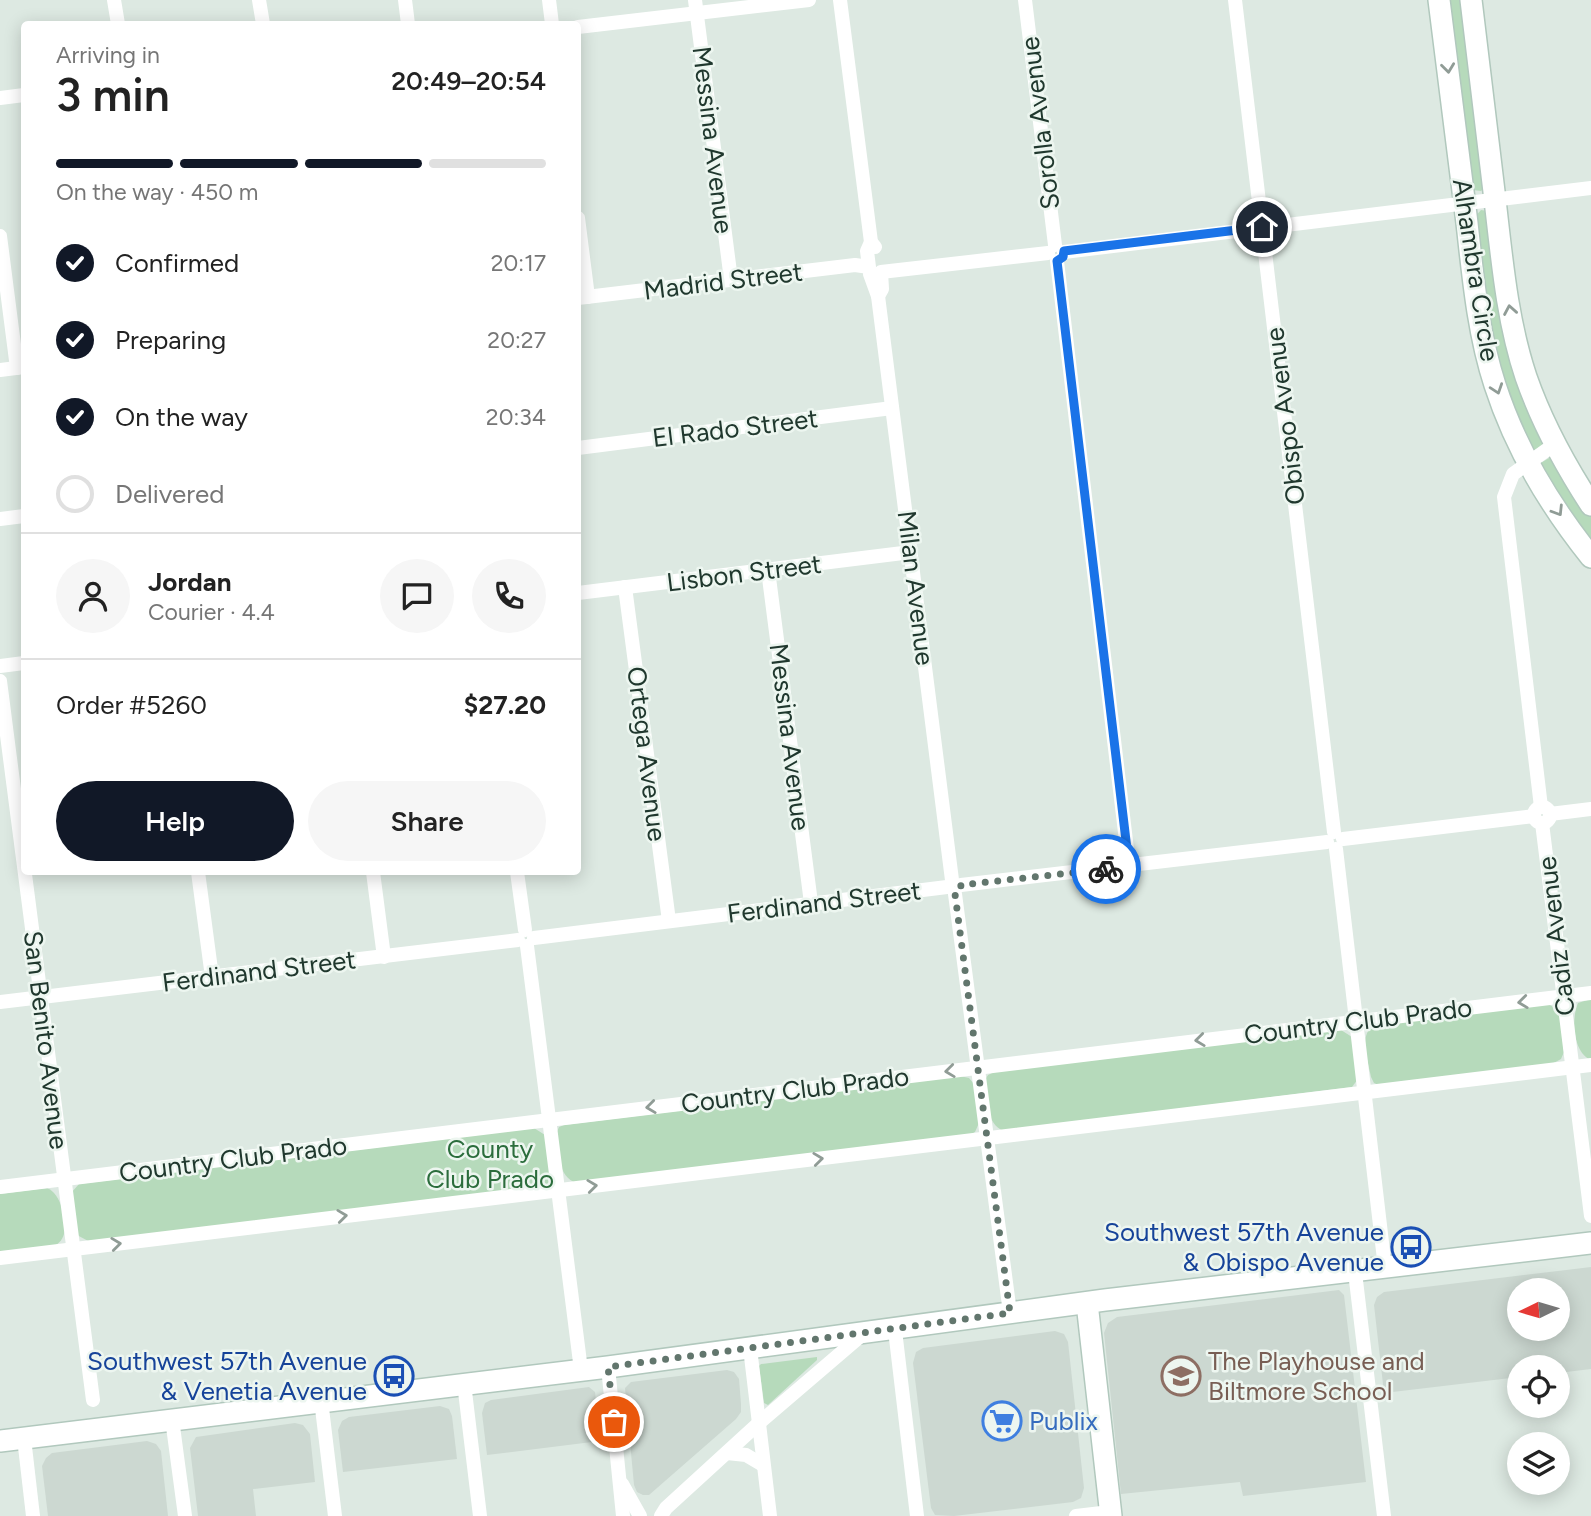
<!DOCTYPE html>
<meta charset="utf-8">
<style>
body{margin:0;font-family:Figtree,sans-serif;background:#f6f6f6;color:#222;height:100vh;display:flex;flex-direction:column;font-size:26px;white-space:nowrap}
*{box-sizing:border-box;margin:0}
p{font-size:23px;color:#767676}
.icon{flex:none;width:38px;height:38px;fill:none;stroke:currentColor;stroke-width:2;stroke-linecap:round;stroke-linejoin:round}
.map{position:relative;flex:1;overflow:hidden}
.details{position:absolute;left:21px;top:21px;width:560px;height:854px;display:flex;flex-direction:column;background:#fff;border-radius:7px;box-shadow:0 4px 18px #0003}
.details>*{flex:none}
.needle{width:46px;rotate:265deg}
.buttons{position:absolute;left:1507px;top:1278px;display:grid;gap:14px}
.buttons a{display:grid;place-items:center;width:63px;height:63px;border-radius:50%;background:#fff;box-shadow:0 4px 18px #0003;font-size:35px}
.pin{position:absolute;display:grid;place-items:center;width:60px;height:60px;color:#fff;margin:-30px;border:4px solid #fff;border-radius:50%;box-shadow:0 2px 7px #0007}
.courier{position:absolute;display:grid;place-items:center;width:70px;height:70px;margin:-35px;border:5px solid #1a73e8;border-radius:50%;background:#fff;color:#222;box-shadow:0 2px 9px #0007}
.headline em{font-style:normal;font-weight:600}
.headline div{display:flex;flex-direction:column-reverse}
.headline{display:flex;align-items:center;justify-content:space-between;height:119px;padding:0 35px}
h1{font-size:46px;font-weight:600;line-height:52px}
.bar{display:grid;grid-template-columns:repeat(4,1fr);gap:10px 7px;align-content:center;height:84px;padding:0 35px}
.bar i{height:9px;border-radius:5px;background:#e0e0e0}
.bar .active{background:#111827}
.bar p{grid-column:span 4}
.line{display:flex;align-items:center;gap:18px;padding:0 35px;border-top:2px solid #e0e0e0}
.line div{flex:1}
.round{display:grid;place-items:center;flex:none;width:74px;height:74px;border-radius:37px;background:#f6f6f6}
ol{padding:0 35px;list-style:none}
li{display:flex;align-items:center;gap:21px;height:77px}
li p{margin-inline-start:auto}
li .icon{padding:7px;border-radius:50%;background:#111827;color:#fff;stroke-width:4}
li:last-child{color:#767676}
li i{width:38px;height:38px;border:4px solid #e0e0e0;border-radius:50%}
.primary-button{display:flex;gap:14px;margin-top:auto;padding:14px 35px}
.primary-button a{flex:1;height:80px;border-radius:42px;background:#111827;color:#fff;font-size:28px;font-weight:600;line-height:80px;text-align:center}
.primary-button a+a{background:#f6f6f6;color:#222}
.map>svg:first-child{display:block}
.built{fill:#ccd8d1;fill-rule:evenodd}
.green{fill:#b6dabb}
.lines{fill:none;stroke-linecap:round;stroke-linejoin:round}
.secondary-casing{stroke:#b1c8bd;stroke-width:24}
.street{stroke:#fff;stroke-width:14}
.secondary{stroke:#fff;stroke-width:21}
.oneway{stroke:#909c96}
.done{stroke:#62766d;stroke-width:7;stroke-dasharray:0 12.6}
.route{stroke:#1a73e8;stroke-width:9}
.labels{text-anchor:middle;dominant-baseline:central;stroke-width:5;stroke-linejoin:round;paint-order:stroke}
.street-label{font-size:26px;fill:#20382e;stroke:#edf6f0}
.park-label{font-size:26px;fill:#2b6d3c;stroke:#edf6f0}
.transit-label{font-size:26px;fill:#164399;stroke:#edf6f0;text-anchor:end}
.education-label{font-size:26px;fill:#785e54;stroke:#edf6f0;text-anchor:start}
.shop-label{font-size:26px;fill:#366cbe;stroke:#edf6f0;text-anchor:start}
</style>
<div class="map">
<svg width="1591" height="1516" viewBox="0 0 1591 1516">
<rect width="100%" height="100%" fill="#dde9e2"/>
<g class="built">
<path d="M1591,1267V1369L1558,1373V1367H1519V1377L1384,1393L1374,1305L1377,1297L1384,1292ZM1519,1290H1558V1328H1519Z"/>
<path d="M1339,1290L1344,1295L1366,1482L1243,1496L1240,1482L1121,1494L1104,1333L1108,1323L1117,1317Z"/>
<path d="M1055,1331L1064,1334L1068,1342L1084,1488L1081,1498L1073,1502L954,1516L935,1515L931,1508L913,1363L916,1352L923,1348Z"/>
<path d="M727,1370L734,1372L739,1379L741,1404V1412L736,1419L649,1495H643L637,1492L634,1485L625,1388L631,1382Z"/>
<path d="M589,1387L595,1392L600,1441L487,1455L482,1413L485,1403L491,1400Z"/>
<path d="M440,1406L449,1409L452,1416L457,1459L343,1472L338,1430L342,1421L349,1417Z"/>
<path d="M295,1423L303,1425L310,1434L315,1482L253,1489L256,1516H198L190,1448L196,1437Z"/>
<path d="M147,1441L156,1444L161,1451L168,1516H48L42,1466L46,1458L52,1453Z"/>
</g>
<g class="green">
<path d="M1445,0H1464L1484,188L1481,191L1472,190Z"/>
<path d="M1481,210L1487,211L1546,436L1543,447L1538,450L1531,449L1500,386L1473,219Z"/>
<path d="M1554,455L1591,513V549L1539,464Z"/>
<path d="M1591,999V1060C1573,1053 1571,1019 1578,1003Z"/>
<path d="M1548,1004L1555,1008L1560,1013L1564,1052L1561,1059L1550,1065L1381,1086L1374,1083L1371,1077C1368,1061 1358,1035 1374,1025Z"/>
<path d="M1341,1030L1352,1037L1358,1079L1352,1087L1004,1131C985,1124 988,1098 985,1080L988,1075L994,1072Z"/>
<path d="M960,1076L969,1078L974,1084L979,1123L975,1132L968,1136L577,1183C557,1177 559,1152 556,1134L559,1127L564,1125Z"/>
<path d="M534,1128L545,1135L551,1177L549,1184L541,1187L90,1242L77,1235L71,1193L79,1184Z"/>
<path d="M47,1188C61,1193 67,1221 64,1234C62,1241 58,1244 52,1247L0,1253V1194Z"/>
<path d="M817,1357V1360L768,1405L764,1403L759,1366L761,1364Z"/>
</g>
<g class="lines">
<g class="secondary-casing">
<g id="secondary">
<path d="M1439,0C1448,74 1457,148 1467,223C1473,277 1478,333 1495,385C1515,447 1551,507 1591,557"/>
<path d="M1471,0C1479,67 1487,133 1495,200C1502,260 1507,320 1526,377C1542,423 1565,465 1591,505"/>
<path d="M1087,1303L1111,1516"/>
<path d="M0,1441L608,1367L1105,1300L1591,1243"/>
</g>
</g>
<g class="street">
<path d="M114,0L118,24"/>
<path d="M259,0L263,24"/>
<path d="M405,0L408,24"/>
<path d="M549,0L552,24"/>
<path d="M695,0L731,280"/>
<path d="M840,0L871,242L875,247"/>
<path d="M1025,0L1055,245"/>
<path d="M1235,0L1334,832"/>
<path d="M578,27L809,0"/>
<path d="M0,98L24,95"/>
<path d="M578,218L588,297"/>
<path d="M0,236L17,368"/>
<path d="M1064,252L1591,188"/>
<path d="M1057,261L1129,866"/>
<path d="M870,274L878,296L952,880"/>
<path d="M878,296L882,289L881,272L1048,253"/>
<path d="M578,298L855,265L869,267L867,251L871,242"/>
<path d="M0,370L24,367"/>
<path d="M578,448L892,408"/>
<path d="M0,519L24,516"/>
<path d="M768,570L811,903"/>
<path d="M625,587L669,921"/>
<path d="M578,593L911,552"/>
<path d="M0,666L24,663"/>
<path d="M0,681L93,1400"/>
<circle cx="1542" cy="815" r="8"/>
<path d="M1541,807L1504,497L1513,474L1555,444"/>
<path d="M1550,814L1591,809"/>
<path d="M1542,823L1591,1216"/>
<path d="M1343,839L1534,816"/>
<path d="M1336,849L1385,1268"/>
<path d="M198,872L212,977"/>
<path d="M373,872L384,957"/>
<path d="M517,872L525,930"/>
<path d="M961,885L1327,842"/>
<path d="M955,894L1010,1313"/>
<path d="M534,938L947,887"/>
<path d="M527,946L581,1370"/>
<path d="M0,1002L518,940"/>
<path d="M0,1187L1591,993"/>
<path d="M0,1258L1591,1065"/>
<path d="M1355,1272L1384,1516"/>
<path d="M895,1330L917,1516"/>
<path d="M750,1348L770,1516"/>
<path d="M608,1367L623,1516"/>
<path d="M464,1383L480,1516"/>
<path d="M321,1400L335,1516"/>
<path d="M172,1419L185,1516"/>
<path d="M24,1438L33,1516"/>
<path d="M727,1453L746,1455L763,1465"/>
<path d="M622,1484L640,1516"/>
<path d="M661,1516L666,1508L759,1423L863,1334"/>
<path d="M1076,1516L1110,1512"/>
</g>
<use href="#secondary" class="secondary"/>
</g>
<defs><path id="oneway-chevron" d="M-2-3.5L2.5 0L-2 3.5" fill="none" stroke-width="1.6" stroke-linecap="round" stroke-linejoin="round" transform="scale(1.75)"/></defs>
<g class="oneway">
<use href="#oneway-chevron" transform="translate(1448 68) rotate(83)"/>
<use href="#oneway-chevron" transform="translate(1510 310) rotate(-100)"/>
<use href="#oneway-chevron" transform="translate(1497 389) rotate(71)"/>
<use href="#oneway-chevron" transform="translate(1558 511) rotate(58)"/>
<use href="#oneway-chevron" transform="translate(1523 1002) rotate(173)"/>
<use href="#oneway-chevron" transform="translate(1200 1040) rotate(173)"/>
<use href="#oneway-chevron" transform="translate(950 1071) rotate(173)"/>
<use href="#oneway-chevron" transform="translate(651 1107) rotate(173)"/>
<use href="#oneway-chevron" transform="translate(818 1159) rotate(-7)"/>
<use href="#oneway-chevron" transform="translate(592 1186) rotate(-7)"/>
<use href="#oneway-chevron" transform="translate(342 1216) rotate(-7)"/>
<use href="#oneway-chevron" transform="translate(116 1244) rotate(-7)"/>
</g>
<g class="lines">
<path class="done" d="M614,1422L608,1367L1010,1313L955,894L960,891L961,885L1106,869"/>
<path class="route" d="M1106,869L1129,866L1057,261L1063,257L1064,251L1262,227"/>
</g>
<defs>
<g id="bus-ring" transform="scale(2.0125)"><circle r="9.5" fill="#edf6f0" stroke="#1a4fb4" stroke-width="1.5"/><path d="M-5-6H5V4H4V6H2V4H-2V6H-4V4H-5ZM-3.5-4V0h7V-4ZM-3.5 1.2v1.5H-2V1.2ZM2 1.2v1.5H3.5V1.2Z" fill="#1a4fb4"/></g>
<g id="school-ring" transform="scale(2.0125)"><circle r="9.5" fill="#edf6f0" stroke="#8d6e63" stroke-width="1.5"/><path d="M0-5L7-2L0 1L-7-2ZM-4 1L0 2.5L4 1V4Q0 6-4 4Z" fill="#8d6e63"/></g>
<g id="supermarket-ring" transform="scale(2.0125)"><circle r="9.5" fill="#edf6f0" stroke="#3f7fe0" stroke-width="1.5"/><path d="M-6-5.5h2.5l.6 2H6L4.5 2H-2.5L-4.4-4H-6ZM-1.5 3.2a1.3 1.3 0 1 0 .1 0ZM3 3.2a1.3 1.3 0 1 0 .1 0Z" fill="#3f7fe0"/></g>
</defs>
<g fill-rule="evenodd">
<use href="#bus-ring" x="1411" y="1247"/>
<use href="#bus-ring" x="394" y="1376"/>
<use href="#school-ring" x="1181" y="1376"/>
<use href="#supermarket-ring" x="1002" y="1421"/>
</g>
<g class="labels">
<g class="street-label">
<text transform="translate(1040 123) rotate(-97)">Sorolla Avenue</text>
<text transform="translate(713 140) rotate(83)">Messina Avenue</text>
<text transform="translate(1476 270) rotate(81)">Alhambra Circle</text>
<text transform="translate(723 281) rotate(-7)">Madrid Street</text>
<text transform="translate(1285 416) rotate(-97)">Obispo Avenue</text>
<text transform="translate(735 428) rotate(-7)">El Rado Street</text>
<text transform="translate(744 573) rotate(-7)">Lisbon Street</text>
<text transform="translate(916 588) rotate(83)">Milan Avenue</text>
<text transform="translate(790 737) rotate(83)">Messina Avenue</text>
<text transform="translate(647 754) rotate(83)">Ortega Avenue</text>
<text transform="translate(824 902) rotate(-7)">Ferdinand Street</text>
<text transform="translate(1556 936) rotate(-97)">Cadiz Avenue</text>
<text transform="translate(259 971) rotate(-7)">Ferdinand Street</text>
<text transform="translate(1358 1021) rotate(-7)">Country Club Prado</text>
<text transform="translate(46 1040) rotate(83)">San Benito Avenue</text>
<text transform="translate(795 1090) rotate(-7)">Country Club Prado</text>
<text transform="translate(233 1159) rotate(-7)">Country Club Prado</text>
</g>
<g class="park-label">
<text x="490" y="1149">County<tspan x="490" dy="30">Club Prado</tspan></text>
</g>
<g class="transit-label">
<text x="1384" y="1232">Southwest 57th Avenue<tspan x="1384" dy="30">&amp; Obispo Avenue</tspan></text>
<text x="367" y="1361">Southwest 57th Avenue<tspan x="367" dy="30">&amp; Venetia Avenue</tspan></text>
</g>
<g class="education-label">
<text x="1208" y="1361">The Playhouse and<tspan x="1208" dy="30">Biltmore School</tspan></text>
</g>
<g class="shop-label">
<text x="1029" y="1421">Publix</text>
</g>
</g>
</svg>
<div class="buttons">
<a><svg class="needle" viewBox="-14 -14 28 28"><path d="M0-13l5 13h-10z" fill="#e53935"/><path d="M0 13l5-13h-10z" fill="#767676"/></svg></a>
<a><svg class="icon" aria-label="locate" viewBox="0 0 24 24"><circle cx="12" cy="12" r="6"/><path d="M12 2v4M12 18v4M2 12h4M18 12h4"/></svg></a>
<a><svg class="icon" aria-label="layers" viewBox="0 0 24 24"><path d="M12 4l9 5-9 5-9-5zM3 14l9 5 9-5"/></svg></a>
</div>
<div class="pin" style="left:614px;top:1422px;background:#ea580c"><svg class="icon" aria-label="bag" viewBox="0 0 24 24"><path d="M5 8h14l-1 12H6zM9 8a3 3 0 0 1 6 0"/></svg></div>
<div class="pin" style="left:1262px;top:227px;background:#1f2937"><svg class="icon" aria-label="home" viewBox="0 0 24 24"><path d="M3 11l9-7 9 7M6 9v11h12V9"/></svg></div>
<div class="courier" style="left:1106px;top:869px"><svg class="icon" aria-label="bike" viewBox="0 0 24 24"><circle cx="6" cy="16" r="4"/><circle cx="18" cy="16" r="4"/><path d="M6 16l4-8h5l3 8M10 8l3 8H6M13 5h3"/></svg></div>
<section class="details">
<div class="headline"><div><h1>3 min</h1><p>Arriving in</p></div><em>20:49–20:54</em></div>
<div class="bar"><i class="active"></i><i class="active"></i><i class="active"></i><i></i><p>On the way · 450 m</p></div>
<ol>
<li><svg class="icon" aria-label="check" viewBox="0 0 24 24"><path d="M5 12l5 5 9-10"/></svg>Confirmed<p>20:17</p></li>
<li><svg class="icon" aria-label="check" viewBox="0 0 24 24"><path d="M5 12l5 5 9-10"/></svg>Preparing<p>20:27</p></li>
<li><svg class="icon" aria-label="check" viewBox="0 0 24 24"><path d="M5 12l5 5 9-10"/></svg>On the way<p>20:34</p></li>
<li><i></i>Delivered</li>
</ol>
<div class="line" style="height:126px"><a class="round"><svg class="icon" aria-label="person" viewBox="0 0 24 24"><circle cx="12" cy="8" r="4"/><path d="M4 21q1-7 8-7t8 7"/></svg></a><div><b>Jordan</b><p>Courier · 4.4</p></div><a class="round"><svg class="icon" aria-label="chat" viewBox="0 0 24 24"><path d="M4 5h16v11H9l-5 4z"/></svg></a><a class="round"><svg class="icon" aria-label="phone" viewBox="0 0 24 24"><path d="M5 4h4l2 5-3 2q2 4 5 5l2-3 5 2v4C11 20 4 13 5 4z"/></svg></a></div>
<div class="line" style="height:91px"><div>Order #5260</div><b>$27.20</b></div>
<div class="primary-button"><a>Help</a><a>Share</a></div>
</section>
</div>
